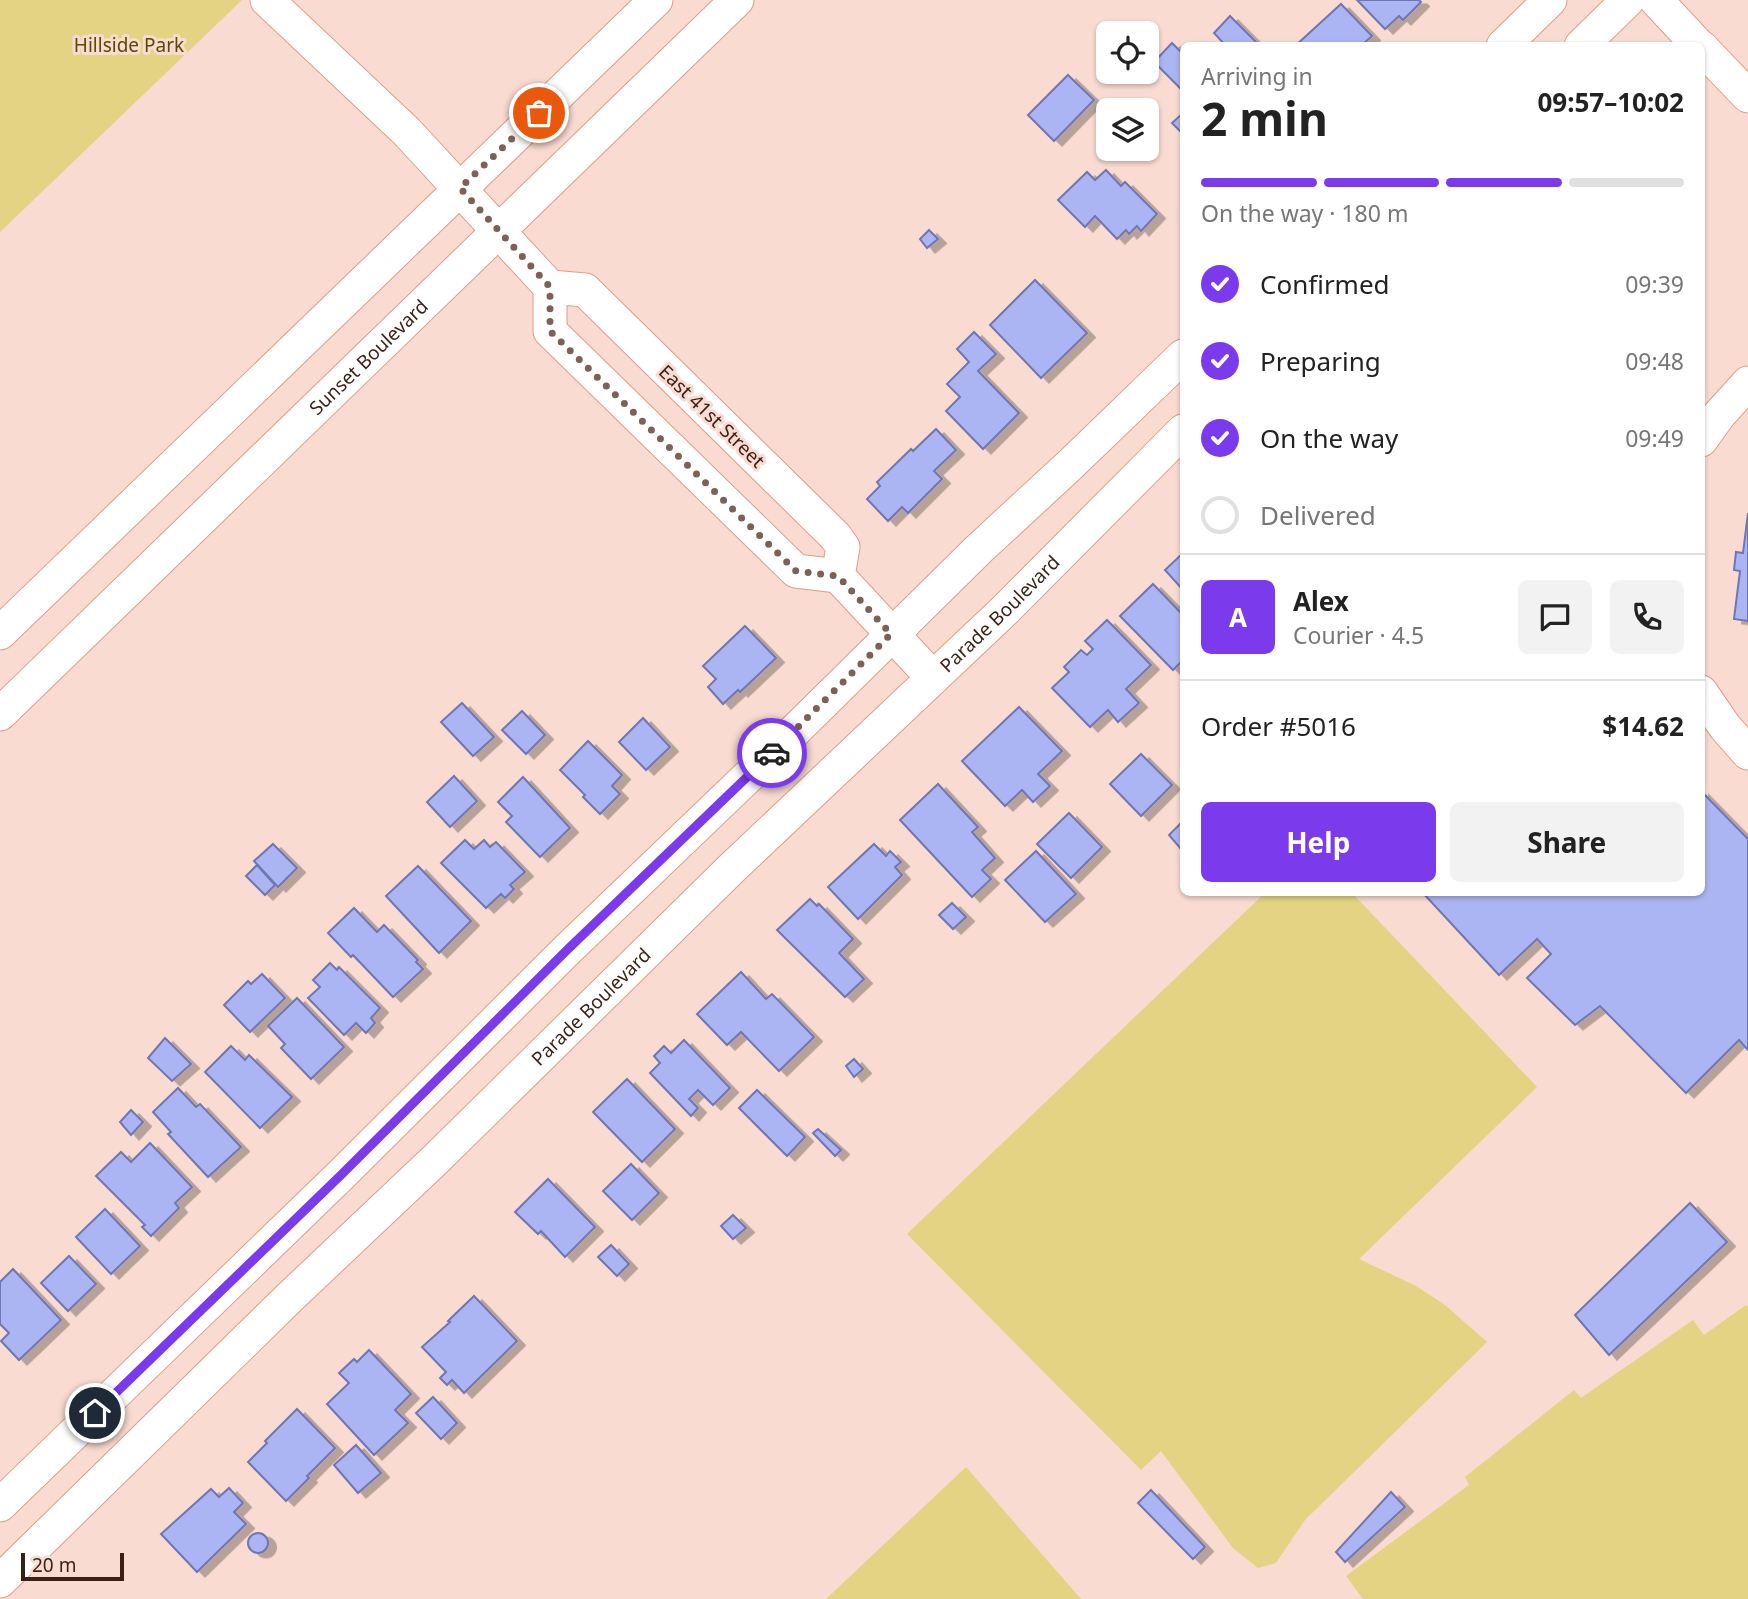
<!DOCTYPE html>
<meta charset="utf-8">
<style>
body{margin:0;font-family:"Noto Sans",sans-serif;background:#f2f2f2;color:#222;height:100vh;display:flex;flex-direction:column;font-size:26px;white-space:nowrap}
*{box-sizing:border-box;margin:0}
p{font-size:23px;color:#767676}
.icon{flex:none;width:38px;height:38px;fill:none;stroke:currentColor;stroke-width:2;stroke-linecap:round;stroke-linejoin:round}
.map{position:relative;flex:1;overflow:hidden}
.details{position:absolute;left:1180px;top:42px;width:525px;height:854px;display:flex;flex-direction:column;background:#fff;border-radius:10px;box-shadow:0 2px 5px #0004}
.details>*{flex:none}
.fabs{position:absolute;left:1096px;top:21px;display:grid;gap:14px}
.fabs a{display:grid;place-items:center;width:63px;height:63px;border-radius:10px;background:#fff;box-shadow:0 2px 5px #0004;font-size:35px}
.scale{position:absolute;left:21px;bottom:18px;width:103px;box-sizing:border-box;padding-left:7px;border:4px solid #3a1f16;border-top:0;font-size:19px;line-height:24px;white-space:nowrap;color:#3a1f16;-webkit-text-stroke:5px #f9dbd1;paint-order:stroke}
.pin{position:absolute;display:grid;place-items:center;width:60px;height:60px;color:#fff;margin:-30px;border:4px solid #fff;border-radius:50%;box-shadow:0 2px 7px #0007}
.courier{position:absolute;display:grid;place-items:center;width:70px;height:70px;margin:-35px;border:5px solid #7c3aed;border-radius:50%;background:#fff;color:#222;box-shadow:0 2px 9px #0007}
.headline em{font-style:normal;font-weight:700}
.headline div{display:flex;flex-direction:column-reverse}
.headline{display:flex;align-items:center;justify-content:space-between;height:119px;padding:0 21px}
h1{font-size:46px;font-weight:700;line-height:52px}
.bar{display:grid;grid-template-columns:repeat(4,1fr);gap:10px 7px;align-content:center;height:84px;padding:0 21px}
.bar i{height:9px;border-radius:5px;background:#e0e0e0}
.bar .on{background:#7c3aed}
.bar p{grid-column:span 4}
.line{display:flex;align-items:center;gap:18px;padding:0 21px;border-top:2px solid #e0e0e0}
.line div{flex:1}
.round{display:grid;place-items:center;flex:none;width:74px;height:74px;border-radius:10px;background:#f2f2f2}
ol{padding:0 21px;list-style:none}
li{display:flex;align-items:center;gap:21px;height:77px}
li p{margin-inline-start:auto}
li .icon{padding:7px;border-radius:50%;background:#7c3aed;color:#fff;stroke-width:4}
li:last-child{color:#767676}
li i{width:38px;height:38px;border:4px solid #e0e0e0;border-radius:50%}
.primary-button{display:flex;gap:14px;margin-top:auto;padding:14px 21px}
.primary-button a{flex:1;height:80px;border-radius:10px;background:#7c3aed;color:#fff;font-size:28px;font-weight:700;line-height:80px;text-align:center}
.primary-button a+a{background:#f2f2f2;color:#222}
.map>svg:first-child{display:block}
.green{fill:#e3d382}
.building{fill:#acb5f3;stroke:#6f76b0;stroke-width:2;filter:url(#shadow)}
.lines{fill:none;stroke-linecap:round;stroke-linejoin:round}
.minor-casing{stroke:#e29c87;stroke-width:35}
.minor{stroke:#fff;stroke-width:33}
.done{stroke:#7d6157;stroke-width:7;stroke-dasharray:0 12.6}
.route{stroke:#7c3aed;stroke-width:9}
.labels{text-anchor:middle;dominant-baseline:central;stroke-width:6;stroke-linejoin:round;paint-order:stroke}
.park-label{font-size:19px;fill:#584b00;stroke:#f9dbd1}
.street-label{font-size:19px;fill:#3a1f16;stroke:#f9dbd1}
</style>
<div class="map">
<svg width="1748" height="1599" viewBox="0 0 1748 1599">
<defs>
<filter id="shadow"><feDropShadow dx="8" dy="4.5" stdDeviation="0" flood-color="#0004"/></filter>
</defs>
<rect width="100%" height="100%" fill="#f9dbd1"/>
<g class="green">
<path d="M0,0H242L0,232Z"/>
<path d="M1266,892L1352,893L1537,1087L1359,1259L1416,1286L1445,1305L1487,1342L1305,1520L1276,1563L1258,1568L1233,1548L1161,1451L1141,1470L907,1234Z"/>
<path d="M1746,1305L1748,1307V1599H1363L1346,1576L1469,1485L1465,1477L1574,1390L1581,1398L1693,1320L1704,1335Z"/>
<path d="M966,1467L1081,1599H826Z"/>
</g>
<g class="building">
<path d="M1357,0H1419L1421,2L1403,20L1399,16L1385,29Z"/>
<path d="M1341,4L1372,36L1364,43L1367,46H1295Z"/>
<path d="M1230,16L1258,44L1257,46H1226L1214,33Z"/>
<path d="M1172,43L1183,54V87L1181,89L1154,62Z"/>
<path d="M1068,75L1094,100L1054,141L1028,115Z"/>
<path d="M1183,113V134L1172,123Z"/>
<path d="M1106,170L1121,186L1125,182L1157,214L1141,231L1137,226L1129,234L1126,230L1117,239L1095,216L1085,227L1058,200L1087,172L1095,180Z"/>
<path d="M929,230L938,239L927,248L920,239Z"/>
<path d="M1035,280L1087,333L1041,378L990,325Z"/>
<path d="M974,332L996,354L978,371L1019,413L983,449L946,411L960,397L947,384L969,362L957,349Z"/>
<path d="M936,429L956,450L934,471L942,479L908,513L902,507L888,521L867,499L880,486L877,482L911,449L913,451Z"/>
<path d="M1748,513V621L1734,619L1740,571L1734,570L1736,552L1743,553Z"/>
<path d="M1183,553V590L1165,570Z"/>
<path d="M1153,584L1183,615V660L1173,670L1120,616Z"/>
<path d="M1107,620L1151,665L1126,689L1139,703L1118,722L1108,710L1090,727L1052,688L1069,672L1064,667L1081,650L1087,655L1093,649L1085,641Z"/>
<path d="M745,626L776,658L740,692L738,690L723,704L708,687L716,679L703,666Z"/>
<path d="M462,703L494,737L473,756L441,722Z"/>
<path d="M1019,707L1062,751L1038,774L1050,786L1033,802L1022,790L1005,806L962,761Z"/>
<path d="M522,711L545,735L526,754L502,730Z"/>
<path d="M643,718L670,747L646,770L619,742Z"/>
<path d="M588,741L622,775L612,786L620,794L600,814L583,797L585,795L560,770Z"/>
<path d="M1141,754L1172,785L1141,816L1110,784Z"/>
<path d="M454,776L477,801L450,827L427,802Z"/>
<path d="M523,777L570,828L540,857L506,822L512,816L498,802Z"/>
<path d="M938,784L978,827L972,832L995,858L982,870L991,879L972,897L900,820Z"/>
<path d="M1701,791L1748,839V1050L1739,1040L1686,1093L1600,1006L1575,1025L1527,978L1551,954L1537,939L1499,975L1422,892H1701Z"/>
<path d="M1069,813L1102,847L1071,878L1037,844Z"/>
<path d="M1182,822L1183,848L1181,849L1169,835Z"/>
<path d="M465,840L474,849L484,840L490,847L496,842L525,872L510,885L514,889L505,898L501,894L486,908L441,863Z"/>
<path d="M273,844L297,868L278,887L254,861Z"/>
<path d="M874,844L886,856L890,851L901,862L895,867L902,875L858,919L828,887Z"/>
<path d="M1036,851L1076,894L1045,922L1005,880Z"/>
<path d="M257,865L275,885L265,895L246,876Z"/>
<path d="M418,866L471,921L439,953L386,896Z"/>
<path d="M810,899L817,906L819,904L853,939L839,953L864,979L845,997L777,930Z"/>
<path d="M952,903L966,917L953,929L939,915Z"/>
<path d="M354,908L377,932L384,925L418,960L416,962L423,969L393,997L353,955L351,957L328,933Z"/>
<path d="M330,963L337,970L339,967L380,1008L371,1018L375,1023L366,1033L356,1023L344,1035L308,998L320,987L313,980Z"/>
<path d="M741,972L766,999L772,994L814,1037L779,1071L741,1032L727,1045L697,1014Z"/>
<path d="M262,974L285,998L250,1032L224,1005L248,981L251,984Z"/>
<path d="M297,998L344,1047L311,1079L281,1048L285,1044L268,1026Z"/>
<path d="M165,1038L191,1064L172,1081L148,1058Z"/>
<path d="M684,1040L730,1088L713,1105L698,1090L689,1099L698,1108L691,1116L650,1073L660,1063L654,1056L664,1046L671,1053Z"/>
<path d="M231,1046L245,1060L249,1055L292,1097L260,1128L205,1072Z"/>
<path d="M854,1059L863,1069L854,1077L846,1066Z"/>
<path d="M627,1079L675,1129L642,1162L593,1112Z"/>
<path d="M178,1088L196,1107L200,1104L241,1147L208,1177L168,1134L171,1132L153,1112Z"/>
<path d="M757,1090L805,1137L787,1156L739,1108Z"/>
<path d="M131,1110L143,1122L131,1135L120,1122Z"/>
<path d="M818,1129L841,1150L835,1156L813,1133Z"/>
<path d="M150,1143L192,1187L175,1203L179,1208L151,1236L142,1227L145,1225L96,1176L121,1152L131,1162Z"/>
<path d="M631,1164L659,1193L632,1220L603,1191Z"/>
<path d="M548,1179L595,1227L565,1257L541,1231L538,1234L515,1212Z"/>
<path d="M1690,1203L1727,1242L1609,1355L1575,1315Z"/>
<path d="M105,1209L140,1246L111,1274L76,1237Z"/>
<path d="M733,1215L746,1228L733,1239L721,1226Z"/>
<path d="M611,1245L629,1264L617,1276L598,1257Z"/>
<path d="M69,1256L96,1284L68,1311L41,1283Z"/>
<path d="M13,1269L61,1320L19,1360L1,1341L9,1333L0,1324V1282Z"/>
<path d="M474,1296L517,1341L464,1393L452,1380L447,1385L440,1378L446,1372L422,1347L450,1322L448,1321Z"/>
<path d="M369,1350L411,1394L395,1410L408,1423L374,1455L327,1404L349,1383L339,1373L354,1359L357,1362Z"/>
<path d="M433,1397L457,1423L441,1439L416,1413Z"/>
<path d="M297,1409L335,1448L307,1476L309,1478L286,1501L248,1462L267,1443L265,1441Z"/>
<path d="M356,1445L381,1473L358,1493L334,1465Z"/>
<path d="M229,1488L243,1503L234,1512L246,1524L197,1572L161,1534L211,1489L219,1497Z"/>
<path d="M1151,1490L1205,1547L1193,1559L1138,1503Z"/>
<path d="M1391,1492L1405,1507L1345,1562L1336,1552Z"/>
<circle cx="258" cy="1543" r="10"/>
</g>
<g class="lines">
<g class="minor-casing">
<g id="minor">
<path d="M267,0L407,132L550,287"/>
<path d="M1656,0L1699,46"/>
<path d="M1503,46L1550,0"/>
<path d="M1581,46L1628,0"/>
<path d="M1701,47L1748,96"/>
<path d="M550,287L585,290L835,536L843,547L838,576L796,571L550,331Z"/>
<path d="M1701,440L1719,415L1748,383"/>
<path d="M838,576L933,678"/>
<path d="M0,633L656,0"/>
<path d="M1701,692L1725,727L1748,753"/>
<path id="s1" d="M0,714L737,0"/>
<path d="M0,1505L341,1175L567,950L757,768L979,549L1071,464L1183,356"/>
<path id="s2" d="M0,1581L288,1299L436,1159L732,868L1005,610L1183,431"/>
</g>
</g>
<use href="#minor" class="minor"/>
</g>
<g class="lines">
<path class="done" d="M539,113L460,188L550,287V331L796,571L838,576L891,634L772,753"/>
<path class="route" d="M95,1413L341,1175L567,950L772,753"/>
</g>
<g class="labels">
<g class="park-label">
<text x="129" y="45">Hillside Park</text>
</g>
<g class="street-label">
<text stroke="none"><textPath href="#s1" startOffset="513">Sunset Boulevard</textPath></text>
<text transform="translate(712 416) rotate(44)">East 41st Street</text>
<text stroke="none"><textPath href="#s2" startOffset="1391">Parade Boulevard</textPath></text>
<text stroke="none"><textPath href="#s2" startOffset="824">Parade Boulevard</textPath></text>
</g>
</g>
</svg>
<div class="fabs">
<a><svg class="icon" aria-label="locate" viewBox="0 0 24 24"><circle cx="12" cy="12" r="6"/><path d="M12 2v4M12 18v4M2 12h4M18 12h4"/></svg></a>
<a><svg class="icon" aria-label="layers" viewBox="0 0 24 24"><path d="M12 4l9 5-9 5-9-5zM3 14l9 5 9-5"/></svg></a>
</div>
<div class="scale">20 m</div>
<div class="pin" style="left:539px;top:113px;background:#ea580c"><svg class="icon" aria-label="bag" viewBox="0 0 24 24"><path d="M5 8h14l-1 12H6zM9 8a3 3 0 0 1 6 0"/></svg></div>
<div class="pin" style="left:95px;top:1413px;background:#1f2937"><svg class="icon" aria-label="home" viewBox="0 0 24 24"><path d="M3 11l9-7 9 7M6 9v11h12V9"/></svg></div>
<div class="courier" style="left:772px;top:753px"><svg class="icon" aria-label="car" viewBox="0 0 24 24"><path d="M5 17H2v-5l4-1 3-4h7l3 4 3 1v5h-3M9 17h6M6 11h13"/><circle cx="7" cy="17" r="2"/><circle cx="17" cy="17" r="2"/></svg></div>
<section class="details">
<div class="headline"><div><h1>2 min</h1><p>Arriving in</p></div><em>09:57–10:02</em></div>
<div class="bar"><i class="on"></i><i class="on"></i><i class="on"></i><i></i><p>On the way · 180 m</p></div>
<ol>
<li><svg class="icon" aria-label="check" viewBox="0 0 24 24"><path d="M5 12l5 5 9-10"/></svg>Confirmed<p>09:39</p></li>
<li><svg class="icon" aria-label="check" viewBox="0 0 24 24"><path d="M5 12l5 5 9-10"/></svg>Preparing<p>09:48</p></li>
<li><svg class="icon" aria-label="check" viewBox="0 0 24 24"><path d="M5 12l5 5 9-10"/></svg>On the way<p>09:49</p></li>
<li><i></i>Delivered</li>
</ol>
<div class="line" style="height:126px"><b class="round" style="background:#7c3aed;color:#fff">A</b><div><b>Alex</b><p>Courier · 4.5</p></div><a class="round"><svg class="icon" aria-label="chat" viewBox="0 0 24 24"><path d="M4 5h16v11H9l-5 4z"/></svg></a><a class="round"><svg class="icon" aria-label="phone" viewBox="0 0 24 24"><path d="M5 4h4l2 5-3 2q2 4 5 5l2-3 5 2v4C11 20 4 13 5 4z"/></svg></a></div>
<div class="line" style="height:91px"><div>Order #5016</div><b>$14.62</b></div>
<div class="primary-button"><a>Help</a><a>Share</a></div>
</section>
</div>
